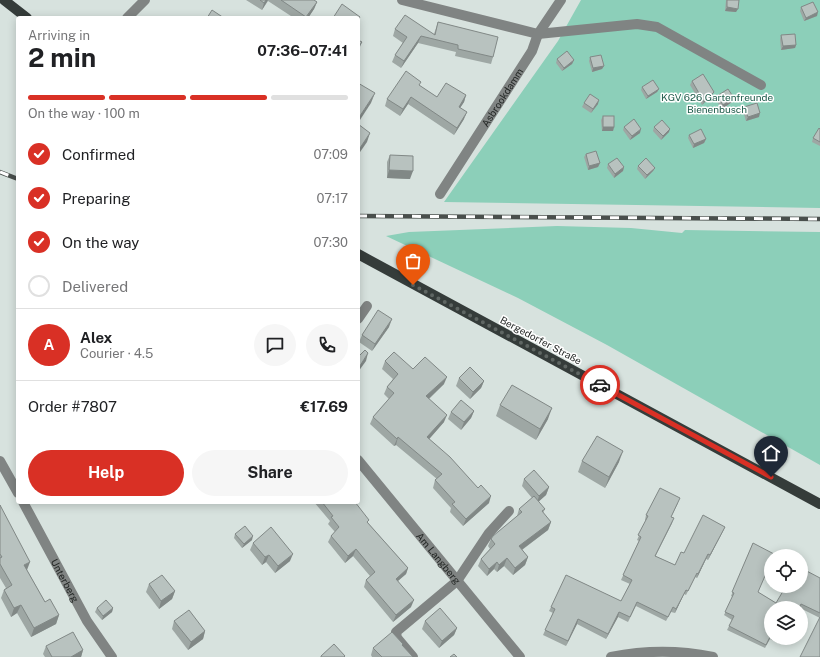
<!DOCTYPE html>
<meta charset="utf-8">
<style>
body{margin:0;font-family:"Public Sans",sans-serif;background:#f6f6f6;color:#202124;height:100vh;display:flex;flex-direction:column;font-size:15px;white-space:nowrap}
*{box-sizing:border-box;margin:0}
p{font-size:13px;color:#757577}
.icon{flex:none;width:22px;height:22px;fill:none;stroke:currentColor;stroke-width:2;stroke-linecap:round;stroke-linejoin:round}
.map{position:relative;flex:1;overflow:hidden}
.details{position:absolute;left:16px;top:16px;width:344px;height:488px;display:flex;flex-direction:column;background:#fff;border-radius:4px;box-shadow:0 2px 10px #0003}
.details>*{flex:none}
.controls{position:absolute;left:764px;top:549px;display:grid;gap:8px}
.controls a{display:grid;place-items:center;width:44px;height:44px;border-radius:50%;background:#fff;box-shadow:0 2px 10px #0003;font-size:20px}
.pin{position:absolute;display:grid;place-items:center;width:34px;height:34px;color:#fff;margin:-41px -17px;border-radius:50% 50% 50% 0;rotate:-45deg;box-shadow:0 0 4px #0007}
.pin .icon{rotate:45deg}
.courier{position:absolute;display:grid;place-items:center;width:40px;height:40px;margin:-20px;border:3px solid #d93025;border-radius:50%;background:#fff;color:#222;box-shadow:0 1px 5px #0007}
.head em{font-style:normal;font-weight:700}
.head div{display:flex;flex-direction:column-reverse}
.head{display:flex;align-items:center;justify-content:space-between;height:68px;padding:0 12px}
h1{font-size:26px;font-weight:700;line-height:30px}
.bar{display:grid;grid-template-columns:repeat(4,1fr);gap:6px 4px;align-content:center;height:48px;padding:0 12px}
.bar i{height:5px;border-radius:3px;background:#e0e0e0}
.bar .selected{background:#d93025}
.bar p{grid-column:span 4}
.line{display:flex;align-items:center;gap:10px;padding:0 12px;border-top:1px solid #e0e0e0}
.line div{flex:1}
.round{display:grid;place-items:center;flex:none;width:42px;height:42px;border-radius:21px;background:#f6f6f6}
ol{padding:0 12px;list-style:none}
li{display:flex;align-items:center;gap:12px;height:44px}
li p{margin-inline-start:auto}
li .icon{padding:4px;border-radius:50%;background:#d93025;color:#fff;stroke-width:4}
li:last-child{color:#757577}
li i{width:22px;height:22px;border:2px solid #e0e0e0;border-radius:50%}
.action{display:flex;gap:8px;margin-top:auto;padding:8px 12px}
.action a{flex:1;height:46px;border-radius:24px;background:#d93025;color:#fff;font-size:16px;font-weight:700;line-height:46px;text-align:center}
.action a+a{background:#f6f6f6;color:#202124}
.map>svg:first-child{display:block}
.green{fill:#8ccfb9}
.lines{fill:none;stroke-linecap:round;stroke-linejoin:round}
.minor{stroke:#808483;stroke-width:10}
.major{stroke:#353c3a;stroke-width:10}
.rail-casing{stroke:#494f4c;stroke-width:4.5}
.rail{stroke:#fff;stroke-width:3;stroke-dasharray:9;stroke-linecap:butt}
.wall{fill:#9ea7a4}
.shaded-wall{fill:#818886}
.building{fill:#b8c2bf;stroke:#818886}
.done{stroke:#5f6663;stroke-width:4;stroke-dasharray:0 7.2}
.route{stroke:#d93025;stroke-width:5}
.labels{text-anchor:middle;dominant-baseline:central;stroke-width:3;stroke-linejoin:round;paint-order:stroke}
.park-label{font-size:10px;fill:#205d4c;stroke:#fff}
.street-label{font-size:10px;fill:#1f2321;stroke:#fff}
</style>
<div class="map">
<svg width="820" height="657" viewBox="0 0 820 657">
<rect width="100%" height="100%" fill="#d7e2de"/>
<g class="green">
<path d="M581,0H820V208L444,202L558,41Z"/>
<path d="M557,226L631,228L682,233L685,230L820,232V465L607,345L518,298L386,236L409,232Z"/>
</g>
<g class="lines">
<g class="minor">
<path d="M402,0L538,34L637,24L657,27L761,85"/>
<path d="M127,18L145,0"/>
<path id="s1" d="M440,194L532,51L538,34L561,0"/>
<path d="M358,319L367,306"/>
<path id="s2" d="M358,460L520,657"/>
<path d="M0,461L18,493"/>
<path id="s3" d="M23,502L87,621L112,657"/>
<path d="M413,657L397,638L396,632L457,581L489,533L509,511"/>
<path d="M611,657C646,650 679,650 713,657"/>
</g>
<g class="major">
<path d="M4,0L27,18"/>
<path d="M358,254L820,504"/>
</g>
<g class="rail-casing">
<g id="rail">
<path d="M0,172L18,179"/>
<path d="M358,216L820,219"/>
</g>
</g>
<use href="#rail" class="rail"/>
</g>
<g class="wall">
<path d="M246,0H314L317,2L314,9L308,18H294L268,1L262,10Z"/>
<path d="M726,0H739L736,12L725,11Z"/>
<path d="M801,7L817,16L804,21L800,11Z"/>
<path d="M438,22L493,57L491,64L455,56L456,52L418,43L401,68L392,62L395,55L403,43L393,36L395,29L434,34Z"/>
<path d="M781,35L796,45L795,48L781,50L780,39Z"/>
<path d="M590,57L604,66L602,69L592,72L589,61Z"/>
<path d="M557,59L574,60L572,64L562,71L556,63Z"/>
<path d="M692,81L712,95L702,105L690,85Z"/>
<path d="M420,86L437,97L466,95L464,102L460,108L464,119L454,135L408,104L400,116L385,106L387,99Z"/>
<path d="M642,87L659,89L657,92L646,99L641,90Z"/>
<path d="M717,96L734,98L732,102L722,109L716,100Z"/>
<path d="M584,103L598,104L591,113L582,107Z"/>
<path d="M744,107L759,117L746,121L743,111Z"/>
<path d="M603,116L614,127L613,131H602L601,120Z"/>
<path d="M624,127L640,133L630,140L623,130Z"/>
<path d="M654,127L669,132L661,140L653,131Z"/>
<path d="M820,129V146L812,142L813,138Z"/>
<path d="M689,135L706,139L704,143L693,148L688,138Z"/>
<path d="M586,154L600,163L598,167L588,170L584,157Z"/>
<path d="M390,155L410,179L387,178V162Z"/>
<path d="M608,164L624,167L623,171L614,178L607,168Z"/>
<path d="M638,166L655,168L653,171L645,179L637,169Z"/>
<path d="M389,327L372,351L359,342L362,335Z"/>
<path d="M385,361L413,369L444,384L429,399L444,422L429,439L489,503L463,526L450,512L451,508L433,488L435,480L437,479L396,445L394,446L370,424L373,417L389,399L384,394L387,387L393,379L382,369Z"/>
<path d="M459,378L484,381L481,388L470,399L456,386Z"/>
<path d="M500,405L548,419L536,440L496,416Z"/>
<path d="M474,411L471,418L461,430L448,419L451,412Z"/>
<path d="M582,461L619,462L605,488L578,472Z"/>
<path d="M524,479L549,487L546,495L538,502L545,509L543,513L551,522L548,530L522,550L528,557L525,565L513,575L504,566L497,572L494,569L487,576L478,566L481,559L490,549L488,546L491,539L517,516L519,509L532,498L522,486Z"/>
<path d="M314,502H355L368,523L408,568L406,574L398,581L411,607L393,622L364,587L366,580L370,576L353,556L345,563L328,542L331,536L335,532L328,524L330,521Z"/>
<path d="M678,503L671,517L672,523L655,556L675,565L684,553L725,527L723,531L708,560L706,559L697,578L695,577L686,595L684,594L675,613L671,612L666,621L636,606L628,622L618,617L606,639L577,624L566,646L543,635L553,613L549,611L551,607L621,601L630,584L621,580L639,541L637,540L646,520H645L646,515Z"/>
<path d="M0,505L27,570L45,602L59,615L56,624L31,637L17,613L11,617L1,598L4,590L6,588L0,578Z"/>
<path d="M235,534L252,540L242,548L234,538Z"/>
<path d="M253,543L290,561L275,573L266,562L262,565L250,550Z"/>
<path d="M753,543L758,592L776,603L820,578V657V618L800,608H771V638H782L780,644L770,639L765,648L727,630L732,620L724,615L733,597L731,596Z"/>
<path d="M149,584L175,591L172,599L159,609L146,592Z"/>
<path d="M97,608H113L112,612L102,620L95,612Z"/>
<path d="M174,621L205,631L203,639L188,650L172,629Z"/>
<path d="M425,621L457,628L454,635L439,648L422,629Z"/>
<path d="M403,644L402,646L413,657H372L371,655L373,648Z"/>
<path d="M46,646L83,650L81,657H45L43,654Z"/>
</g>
<g class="shaded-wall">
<path d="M266,0H268L262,10L264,3Z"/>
<path d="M317,2L314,9L308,18H306Z"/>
<path d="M727,7L738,9L736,12L725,11Z"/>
<path d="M818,12L817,16L804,21L806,18Z"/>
<path d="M421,36L418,43L401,68L404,61Z"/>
<path d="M362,42L359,49L358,51V47Z"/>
<path d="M796,45L795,48L781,50L783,46Z"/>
<path d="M574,60L572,64L562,71L564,68Z"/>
<path d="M604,66L602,69L592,72L593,68Z"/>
<path d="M659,89L657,92L646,99L648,96Z"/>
<path d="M714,92L712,95L702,105L704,102Z"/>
<path d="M375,93L371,103L358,123V119Z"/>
<path d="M466,95L464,102L456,114L459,107Z"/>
<path d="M411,97L408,104L400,116L403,109Z"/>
<path d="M734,98L732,102L722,109L723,105Z"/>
<path d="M599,100L598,104L591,113L593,109Z"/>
<path d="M467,112L464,119L454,135L457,128Z"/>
<path d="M760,113L759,117L746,121L748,117Z"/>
<path d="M603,127H614L613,131H602Z"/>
<path d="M641,129L640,133L630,140L632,136Z"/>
<path d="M670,129L669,132L661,140L663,136Z"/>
<path d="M370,133L367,142L358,155V151Z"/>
<path d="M706,139L704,143L693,148L694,144Z"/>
<path d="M600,163L598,167L588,170L589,166Z"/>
<path d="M624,167L623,171L614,178L615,174Z"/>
<path d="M655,168L653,171L645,179L647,175Z"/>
<path d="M389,170L413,171L410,179L387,178Z"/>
<path d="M392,319L389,327L372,351L375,344Z"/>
<path d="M368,353L366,361L358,372V369Z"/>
<path d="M447,377L444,384L423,404L426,396Z"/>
<path d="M484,381L481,388L470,399L473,392Z"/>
<path d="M552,408L548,419L536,440L540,429Z"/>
<path d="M474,411L471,418L461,430L464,422Z"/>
<path d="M447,415L444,422L424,445L427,437Z"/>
<path d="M398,437L396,445L394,446L397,439Z"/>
<path d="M623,451L619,462L605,488L609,477Z"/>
<path d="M549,487L546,495L537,503L539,496Z"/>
<path d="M491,496L489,503L463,526L466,519Z"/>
<path d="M674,518L672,523L653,561L655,556Z"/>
<path d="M551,522L548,530L516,554L519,546Z"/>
<path d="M725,527L723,531L708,560L710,555Z"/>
<path d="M253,536L252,540L242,548L244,544Z"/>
<path d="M356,549L353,556L345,563L348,556Z"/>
<path d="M293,554L290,561L275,573L278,566Z"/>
<path d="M708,554L706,559L697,578L698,574Z"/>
<path d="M269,555L266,562L262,565L265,557Z"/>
<path d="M528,557L525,565L513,575L515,568Z"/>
<path d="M507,558L504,566L497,572L499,565Z"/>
<path d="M30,562L27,570L21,574L24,565Z"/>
<path d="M497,562L494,569L487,576L489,569Z"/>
<path d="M408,568L406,574L393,585L396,579Z"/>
<path d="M686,590L684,594L675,613L676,609Z"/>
<path d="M175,591L172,599L159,609L161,601Z"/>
<path d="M414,600L411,607L393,622L396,615Z"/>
<path d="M21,605L17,613L11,617L14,608Z"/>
<path d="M113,608L112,612L102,620L103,616Z"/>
<path d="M619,612L618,617L606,639L608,634Z"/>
<path d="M59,615L56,624L31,637L34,628Z"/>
<path d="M578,619L577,624L566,646L568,641Z"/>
<path d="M457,628L454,635L439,648L442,641Z"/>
<path d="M205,631L203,639L188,650L191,642Z"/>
<path d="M83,650L81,657H71Z"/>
</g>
<g class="building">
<path d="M260,0H266L264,3Z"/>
<path d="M281,0H314L317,2L306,17Z"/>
<path d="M727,0H739L738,9L727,7Z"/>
<path d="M813,2L818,12L806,18L801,7Z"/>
<path d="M342,4L360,17L358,20V18H333Z"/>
<path d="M212,10L224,18H207Z"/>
<path d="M405,15L435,35L438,22L498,37L493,57L458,49V45L421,36L404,61L395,55L407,37L395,29Z"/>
<path d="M795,34L796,45L783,46L781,35Z"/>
<path d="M358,40L362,42L358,47Z"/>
<path d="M567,51L574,60L564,68L557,59Z"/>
<path d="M601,55L604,66L593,68L590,57Z"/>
<path d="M406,71L421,82L419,85L437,97L446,83L466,95L459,107L467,112L457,128L411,97L403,109L387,99Z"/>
<path d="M703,74L714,92L704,102L692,81Z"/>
<path d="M653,80L659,89L648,96L642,87Z"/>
<path d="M358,83L375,93L358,119Z"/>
<path d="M728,89L734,98L723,105L717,96Z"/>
<path d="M590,94L599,100L593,109L584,103Z"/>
<path d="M757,103L760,113L748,117L744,107Z"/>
<rect x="603" y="116" width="11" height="11"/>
<path d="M634,119L641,129L632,136L624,127Z"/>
<path d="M662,120L670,129L663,136L654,127Z"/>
<path d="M358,124L370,133L358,151Z"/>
<path d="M819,128L820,129V142L813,138Z"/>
<path d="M701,129L706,139L694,144L689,135Z"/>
<path d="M596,151L600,163L589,166L586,154Z"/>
<path d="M390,155L413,156V171L389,170Z"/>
<path d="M617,158L624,167L615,174L608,164Z"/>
<path d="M646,158L655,168L647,175L638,166Z"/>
<path d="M378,310L392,319L375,344L362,335Z"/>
<path d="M365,350L368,353L358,369V357Z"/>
<path d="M394,352L413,369L425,357L447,377L426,396L447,415L427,437L450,457L478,488L481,485L491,496L466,519L452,504L455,502L435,480L442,474L398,437L397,439L373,417L394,393L387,387L398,374L385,361Z"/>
<path d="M470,367L484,381L473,392L459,378Z"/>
<path d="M512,385L552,408L540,429L500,405Z"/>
<path d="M461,400L474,411L464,422L451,412Z"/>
<path d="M597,436L623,451L609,477L582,461Z"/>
<path d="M534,470L549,487L539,496L524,479Z"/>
<path d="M660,488L680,498L671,517L674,518L655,556L675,565L681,552L684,553L703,515L725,527L710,555L708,554L698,574L697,573L688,591L686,590L676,609L673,607L668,617L637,602L630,617L619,612L608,634L578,619L568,641L545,630L555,609L551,607L566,575L621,601L632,580L623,575L641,537L638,535L648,516L646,515Z"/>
<path d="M534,496L545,509L542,511L551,522L519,546L528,557L515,568L507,558L499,565L497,562L489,569L481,559L495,544L491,539L493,536L522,512L519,509Z"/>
<path d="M322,502H355L369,520L367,522L408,568L396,579L414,600L396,615L366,580L375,572L356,549L348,556L331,536L339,527L331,517L333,516Z"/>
<path d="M0,505L30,562L24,565L45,602L50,599L59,615L34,628L21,605L14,608L4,590L12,585L0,564V558L2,557L0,554Z"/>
<path d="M245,526L253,536L244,544L235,534Z"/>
<path d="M271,527L293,554L278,566L269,555L265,557L253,543Z"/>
<path d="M753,543L774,554L773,556H771V562L758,592L776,603L786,586H801V568L820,578V613L801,604L799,608H771V635L766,645L729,626L734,616L725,612L734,593L732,592Z"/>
<path d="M162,575L175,591L161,601L149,584Z"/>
<path d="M106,600L113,608L103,616L97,608Z"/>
<path d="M440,608L457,628L442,641L425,621Z"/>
<path d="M189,610L205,631L191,642L174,621Z"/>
<path d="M820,617V657H800Z"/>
<path d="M73,632L83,650L71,657H52L46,646Z"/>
<path d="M392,632L403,644L402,645L413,657H382L373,648Z"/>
<path d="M334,644L345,656L344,657H321V656Z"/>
<path d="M454,654L457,657H450Z"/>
</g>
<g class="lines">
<path class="done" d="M413,285L600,385"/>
<path class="route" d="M600,385L771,477"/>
</g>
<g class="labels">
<g class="park-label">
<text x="717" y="97">KGV 626 Gartenfreunde<tspan x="717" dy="12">Bienenbusch</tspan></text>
</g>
<g class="street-label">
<text stroke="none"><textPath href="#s1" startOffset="115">Asbrookdamm</textPath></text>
<text transform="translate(541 340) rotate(28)">Bergedorfer Straße</text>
<text stroke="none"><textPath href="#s2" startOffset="127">Am Langberg</textPath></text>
<text stroke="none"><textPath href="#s3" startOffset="89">Unterberg</textPath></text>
</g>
</g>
</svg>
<div class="controls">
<a><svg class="icon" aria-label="locate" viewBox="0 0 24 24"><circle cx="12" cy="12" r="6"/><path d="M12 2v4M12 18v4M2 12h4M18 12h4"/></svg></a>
<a><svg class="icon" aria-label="layers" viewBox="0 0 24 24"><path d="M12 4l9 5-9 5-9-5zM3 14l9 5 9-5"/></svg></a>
</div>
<div class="pin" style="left:413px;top:285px;background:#ea580c"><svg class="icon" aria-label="bag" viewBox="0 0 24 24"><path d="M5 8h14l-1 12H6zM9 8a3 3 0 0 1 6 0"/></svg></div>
<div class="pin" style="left:771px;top:477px;background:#1f2937"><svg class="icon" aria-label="home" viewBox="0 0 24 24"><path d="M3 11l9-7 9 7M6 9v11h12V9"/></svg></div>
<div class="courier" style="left:600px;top:385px"><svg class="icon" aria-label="car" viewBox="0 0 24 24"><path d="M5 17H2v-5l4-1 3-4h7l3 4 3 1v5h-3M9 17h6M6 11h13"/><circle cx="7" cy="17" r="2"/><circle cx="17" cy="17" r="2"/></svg></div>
<section class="details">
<div class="head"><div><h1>2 min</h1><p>Arriving in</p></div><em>07:36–07:41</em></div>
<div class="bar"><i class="selected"></i><i class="selected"></i><i class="selected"></i><i></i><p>On the way · 100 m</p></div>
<ol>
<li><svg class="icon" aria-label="check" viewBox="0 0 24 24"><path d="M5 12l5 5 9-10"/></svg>Confirmed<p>07:09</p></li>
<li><svg class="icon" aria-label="check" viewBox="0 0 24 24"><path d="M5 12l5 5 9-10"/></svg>Preparing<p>07:17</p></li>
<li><svg class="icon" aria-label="check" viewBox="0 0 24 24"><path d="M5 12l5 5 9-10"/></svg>On the way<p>07:30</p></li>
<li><i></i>Delivered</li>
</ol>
<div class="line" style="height:72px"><b class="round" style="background:#d93025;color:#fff">A</b><div><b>Alex</b><p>Courier · 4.5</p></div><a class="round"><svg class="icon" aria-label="chat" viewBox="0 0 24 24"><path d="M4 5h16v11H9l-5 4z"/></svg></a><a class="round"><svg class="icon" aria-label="phone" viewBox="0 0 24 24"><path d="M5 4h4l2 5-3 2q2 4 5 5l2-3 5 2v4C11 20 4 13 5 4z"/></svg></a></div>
<div class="line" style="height:52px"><div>Order #7807</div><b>€17.69</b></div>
<div class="action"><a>Help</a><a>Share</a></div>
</section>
</div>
